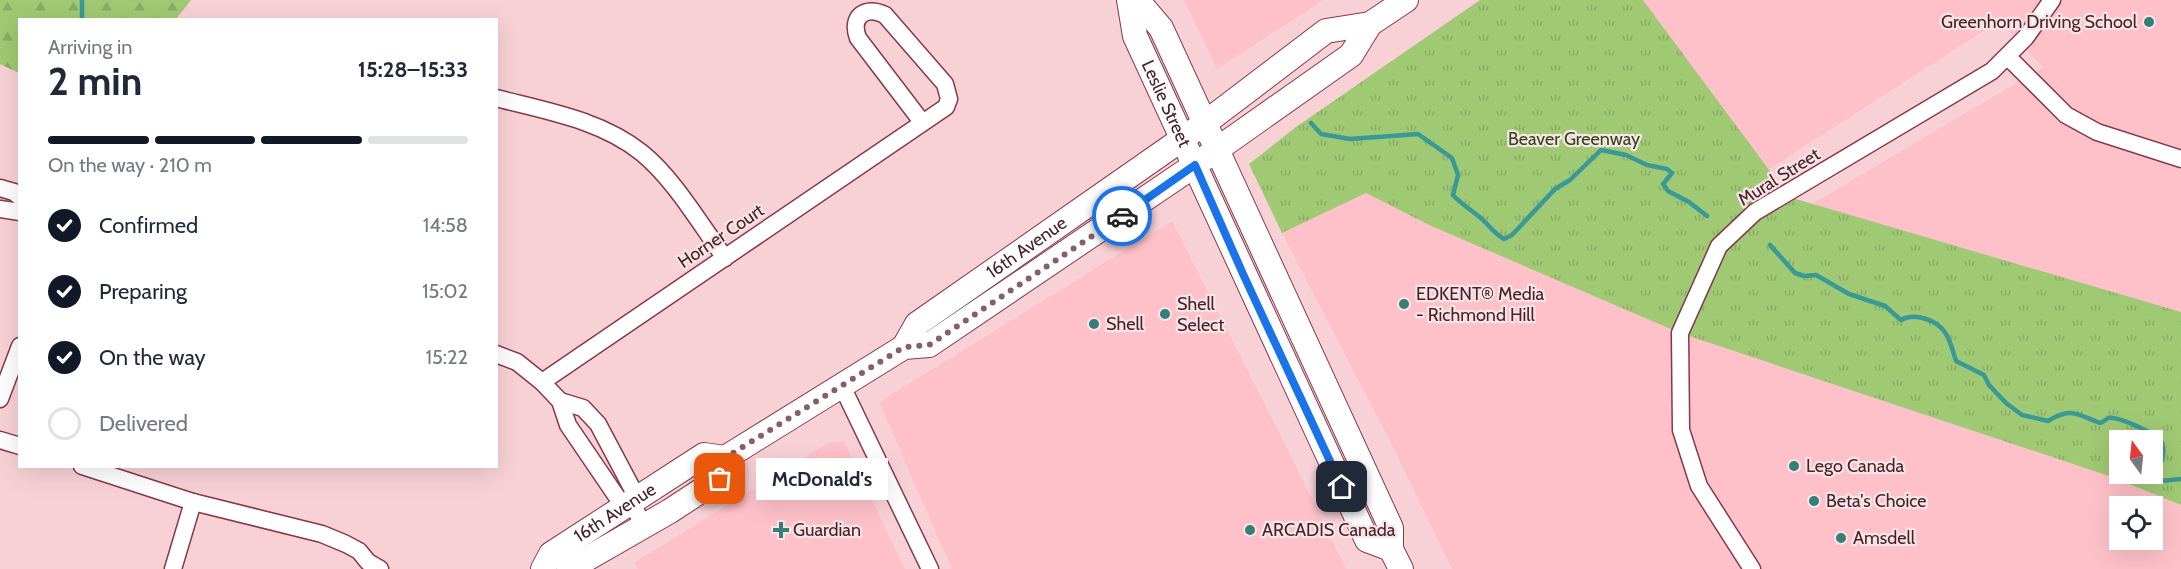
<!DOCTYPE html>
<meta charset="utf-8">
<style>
body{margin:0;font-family:Cabin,sans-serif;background:#f2f2f3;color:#1f2937;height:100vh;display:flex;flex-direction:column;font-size:22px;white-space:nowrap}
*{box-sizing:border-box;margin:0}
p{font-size:20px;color:#747a83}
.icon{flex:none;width:33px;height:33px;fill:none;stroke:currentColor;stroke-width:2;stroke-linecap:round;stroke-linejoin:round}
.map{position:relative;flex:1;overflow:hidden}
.panel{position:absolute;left:18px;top:18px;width:480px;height:450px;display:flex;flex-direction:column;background:#fff;border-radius:0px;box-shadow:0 6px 24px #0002}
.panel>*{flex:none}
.needle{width:39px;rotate:345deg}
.buttons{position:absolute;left:2109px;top:430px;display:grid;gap:12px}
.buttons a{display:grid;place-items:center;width:54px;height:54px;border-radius:0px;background:#fff;box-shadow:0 6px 24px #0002;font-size:30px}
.pin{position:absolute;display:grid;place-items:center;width:51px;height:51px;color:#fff;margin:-26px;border-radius:12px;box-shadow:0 3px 9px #0006}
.courier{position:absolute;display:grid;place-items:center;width:60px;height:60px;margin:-30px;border:4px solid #1a73e8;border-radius:50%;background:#fff;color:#222;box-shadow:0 2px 8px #0007}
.bubble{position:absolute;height:42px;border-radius:0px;background:#fff;box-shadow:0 6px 24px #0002;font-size:20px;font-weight:800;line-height:42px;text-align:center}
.overview em{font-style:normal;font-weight:800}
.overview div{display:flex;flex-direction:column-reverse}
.overview{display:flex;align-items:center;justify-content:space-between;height:102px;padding:0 30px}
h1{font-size:39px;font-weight:800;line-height:45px}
.bar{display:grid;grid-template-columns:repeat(4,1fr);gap:9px 6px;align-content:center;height:72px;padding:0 30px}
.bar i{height:8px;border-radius:4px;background:#e0e1e3}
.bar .on{background:#111827}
.bar p{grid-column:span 4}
ol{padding:0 30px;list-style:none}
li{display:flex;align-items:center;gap:18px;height:66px}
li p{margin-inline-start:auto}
li .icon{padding:6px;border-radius:50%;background:#111827;color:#fff;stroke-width:4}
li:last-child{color:#747a83}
li i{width:33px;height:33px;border:3px solid #e0e1e3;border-radius:50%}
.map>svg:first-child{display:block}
.built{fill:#ffc1c9;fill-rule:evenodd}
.forest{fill:url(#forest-firs)}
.park{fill:url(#park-tufts);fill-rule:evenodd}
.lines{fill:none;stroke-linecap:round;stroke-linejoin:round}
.stream{stroke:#389996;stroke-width:4.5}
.minor-casing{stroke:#883949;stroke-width:19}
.secondary-casing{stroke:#883949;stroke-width:26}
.minor{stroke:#fff;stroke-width:16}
.secondary{stroke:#fff;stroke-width:24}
.done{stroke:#856066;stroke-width:6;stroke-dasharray:0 10.8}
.route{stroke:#1a73e8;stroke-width:8}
.poi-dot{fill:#357e79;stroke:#f8e4e6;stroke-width:2}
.labels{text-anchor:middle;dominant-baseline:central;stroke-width:4.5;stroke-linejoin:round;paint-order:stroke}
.poi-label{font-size:18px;fill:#472329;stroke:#f8e4e6;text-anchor:start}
.street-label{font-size:18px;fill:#472329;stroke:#f8e4e6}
.park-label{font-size:18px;fill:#314619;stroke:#f8e4e6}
</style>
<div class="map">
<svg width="2181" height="569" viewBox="0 0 2181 569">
<defs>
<pattern id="forest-firs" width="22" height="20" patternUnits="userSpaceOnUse" patternTransform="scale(1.5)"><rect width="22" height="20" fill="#9fc973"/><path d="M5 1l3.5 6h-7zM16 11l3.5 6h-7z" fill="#8aac64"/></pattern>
<pattern id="park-tufts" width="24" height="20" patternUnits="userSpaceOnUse" patternTransform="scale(1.5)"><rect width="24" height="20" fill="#9fc973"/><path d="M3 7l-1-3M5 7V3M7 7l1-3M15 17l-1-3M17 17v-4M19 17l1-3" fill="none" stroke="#8aac64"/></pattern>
</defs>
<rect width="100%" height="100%" fill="#f8d1d6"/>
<g class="built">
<path d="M1184,0H1324L1217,69Z"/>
<path d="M1643,0H2181V312L1812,204L2043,67L1999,21L1768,170Z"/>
<path d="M1366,193L1429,225L1680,333L2112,477L2181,505V569H1452L1391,443L1282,233ZM2120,507H2152V540H2120Z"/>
<path d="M1172,221L1290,454L1346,569H952L879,402Z"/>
<path d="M830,442H844L905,569H638L635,562Z"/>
</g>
<path class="forest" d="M0,0H191L176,19L20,20L19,73L0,64Z"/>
<path class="park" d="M1480,0H1643L1789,197L2181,312V505L2112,477L1680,333L1429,225L1366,193L1282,233L1249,164L1296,127ZM2120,441H2152V474H2120Z"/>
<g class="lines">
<g class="stream">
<path d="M82,20V0"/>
<path d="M1311,123L1321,134L1350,139L1418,134L1452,158L1458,175L1453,195C1462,205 1473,211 1483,220C1490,227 1495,234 1504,239L1512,235L1555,189L1570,180L1601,150L1626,155L1647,165L1667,169L1672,173L1663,184L1668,191L1689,202L1707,216"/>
<path d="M1770,245L1795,273L1804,276L1816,275L1849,294L1885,306L1901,320C1914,312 1938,320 1946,334C1951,342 1953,352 1956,361L1984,375L1989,385L2006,403L2022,415L2048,421C2071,407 2076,414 2100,423C2101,423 2107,419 2108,418C2118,416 2158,434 2162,443C2166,454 2160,465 2157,475L2161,481L2181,479"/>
</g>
<g class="minor-casing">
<g id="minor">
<path d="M2008,57L2066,115L2097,132L2181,159"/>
<path d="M496,98C546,111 601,120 642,153C674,179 700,224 725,258"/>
<path d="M0,188L14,192L20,197"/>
<path d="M0,209L20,212"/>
<path d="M496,354L517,362L542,382L560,401L568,425L619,500L631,502"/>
<path d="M542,382L946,107L949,99L945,84L885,15C865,5 850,17 858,38L922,122"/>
<path d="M841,384L930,569"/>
<path d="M0,399L20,346"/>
<path d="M560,401L583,408L598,424L634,492L631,502L644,526"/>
<path d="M0,440L20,446"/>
<path d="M82,466L193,502L322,534L346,544L359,551L368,562L380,569"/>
<path d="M173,569L193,502"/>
<path d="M1752,569L1699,486L1681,430L1680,333L1719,246L1755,212L1992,71L2026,37L2052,0"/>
</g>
</g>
<g class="secondary-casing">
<g id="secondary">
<path id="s1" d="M1129,0L1135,36L1367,540L1391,549"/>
<path d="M1137,0L1161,28L1391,528V549L1401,569"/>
<path id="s2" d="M904,347L917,324L1205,123L1326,31L1370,24L1406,0"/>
<path id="s3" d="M543,569L551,554L704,455L725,458L904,347L929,345L1195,165L1351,55L1370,24"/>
<path d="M569,569L670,511L719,479L724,474L725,458"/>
</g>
</g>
<use href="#minor" class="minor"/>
<use href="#secondary" class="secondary"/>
</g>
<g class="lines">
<path class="done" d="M720,479L724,474L725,458L904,347L929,345L1122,216"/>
<path class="route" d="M1122,216L1195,165L1243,274L1342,487"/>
</g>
<g class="poi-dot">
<circle cx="2149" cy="22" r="6"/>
<circle cx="1404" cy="304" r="6"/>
<circle cx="1165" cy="314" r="6"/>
<circle cx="1094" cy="324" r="6"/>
<circle cx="1794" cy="466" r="6"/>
<circle cx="1814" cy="501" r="6"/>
<path d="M778 521h6v6h6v6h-6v6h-6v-6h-6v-6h6z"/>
<circle cx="1250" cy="530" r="6"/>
<circle cx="1841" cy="538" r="6"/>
</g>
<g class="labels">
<g class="poi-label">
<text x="2137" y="22" text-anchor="end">Greenhorn Driving School</text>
<text x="1416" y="294">EDKENT® Media<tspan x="1416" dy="21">- Richmond Hill</tspan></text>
<text x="1177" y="304">Shell<tspan x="1177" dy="21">Select</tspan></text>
<text x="1106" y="324">Shell</text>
<text x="1806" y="466">Lego Canada</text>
<text x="1826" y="501">Beta's Choice</text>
<text x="793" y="530">Guardian</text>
<text x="1262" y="530">ARCADIS Canada</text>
<text x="1853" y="538">Amsdell</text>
</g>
<g class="street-label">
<text stroke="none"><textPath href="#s1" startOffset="111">Leslie Street</textPath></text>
<text transform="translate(1779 177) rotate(-32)">Mural Street</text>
<text transform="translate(721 236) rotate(-34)">Horner Court</text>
<text stroke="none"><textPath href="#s2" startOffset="160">16th Avenue</textPath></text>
<text stroke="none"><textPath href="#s3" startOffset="93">16th Avenue</textPath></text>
</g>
<g class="park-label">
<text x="1574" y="139">Beaver Greenway</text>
</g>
</g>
</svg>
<div class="buttons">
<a><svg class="needle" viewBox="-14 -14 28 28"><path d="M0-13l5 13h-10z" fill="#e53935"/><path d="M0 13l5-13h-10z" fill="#747a83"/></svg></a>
<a><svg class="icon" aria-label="locate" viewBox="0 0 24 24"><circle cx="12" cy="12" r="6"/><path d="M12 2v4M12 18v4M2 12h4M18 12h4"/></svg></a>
</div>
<div class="pin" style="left:720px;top:479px;background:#ea580c"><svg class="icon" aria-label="bag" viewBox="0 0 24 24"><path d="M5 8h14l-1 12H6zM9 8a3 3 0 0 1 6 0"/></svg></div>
<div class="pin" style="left:1342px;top:487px;background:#1f2937"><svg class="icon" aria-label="home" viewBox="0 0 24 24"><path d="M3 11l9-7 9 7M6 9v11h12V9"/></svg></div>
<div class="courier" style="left:1122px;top:216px"><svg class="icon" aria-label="car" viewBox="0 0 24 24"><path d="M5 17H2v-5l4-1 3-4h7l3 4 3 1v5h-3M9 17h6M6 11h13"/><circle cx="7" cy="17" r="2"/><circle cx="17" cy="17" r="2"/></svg></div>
<div class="bubble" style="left:756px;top:458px;width:132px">McDonald's</div>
<section class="panel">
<div class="overview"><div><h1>2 min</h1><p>Arriving in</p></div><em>15:28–15:33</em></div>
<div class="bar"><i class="on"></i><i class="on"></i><i class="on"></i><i></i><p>On the way · 210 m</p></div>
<ol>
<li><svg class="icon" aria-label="check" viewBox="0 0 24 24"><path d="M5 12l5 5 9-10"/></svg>Confirmed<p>14:58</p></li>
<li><svg class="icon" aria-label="check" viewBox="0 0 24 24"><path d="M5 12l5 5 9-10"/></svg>Preparing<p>15:02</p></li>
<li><svg class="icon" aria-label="check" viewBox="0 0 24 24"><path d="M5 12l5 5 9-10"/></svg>On the way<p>15:22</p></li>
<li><i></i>Delivered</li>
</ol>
</section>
</div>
